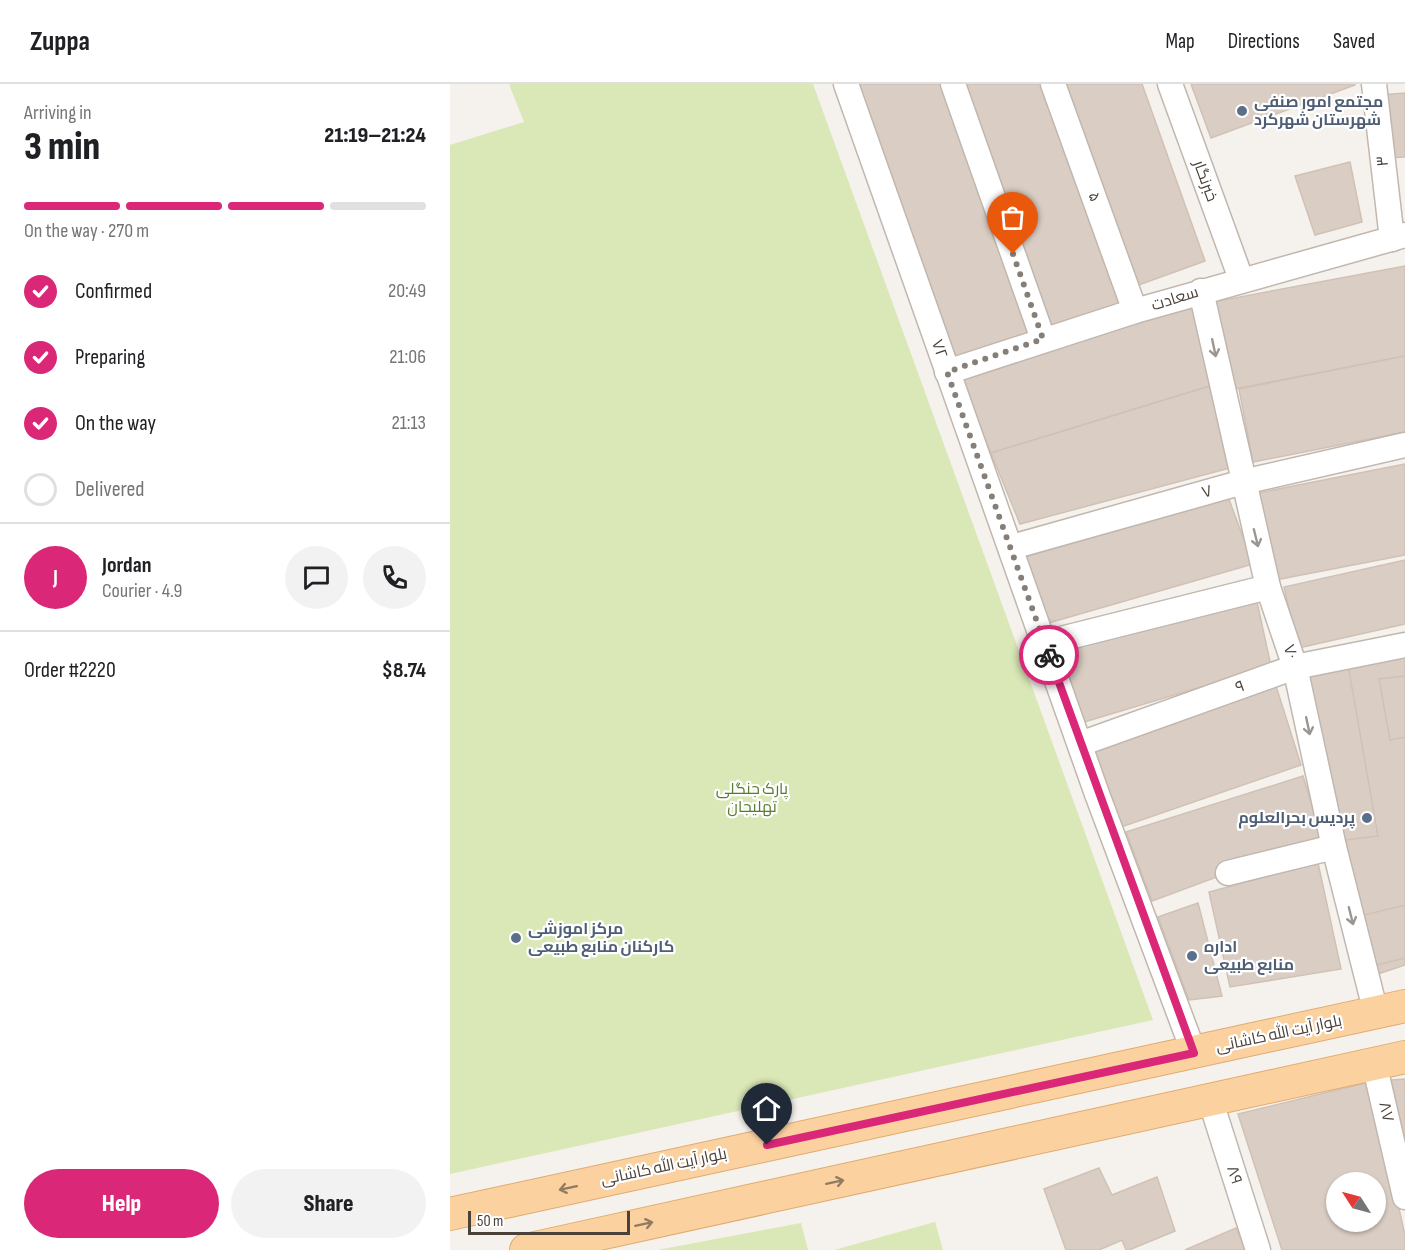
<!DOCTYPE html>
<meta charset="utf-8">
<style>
body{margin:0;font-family:"Sofia Sans Condensed",Cairo,sans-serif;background:#f2f2f2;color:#202124;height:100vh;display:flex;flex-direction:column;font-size:22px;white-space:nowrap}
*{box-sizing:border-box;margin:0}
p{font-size:20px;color:#757577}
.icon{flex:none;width:33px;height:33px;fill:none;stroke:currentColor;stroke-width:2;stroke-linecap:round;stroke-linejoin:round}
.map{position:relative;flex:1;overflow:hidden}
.sheet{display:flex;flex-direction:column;background:#fff;width:450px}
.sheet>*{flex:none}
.needle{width:39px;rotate:306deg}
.tools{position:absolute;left:876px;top:1088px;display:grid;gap:12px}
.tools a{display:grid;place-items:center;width:60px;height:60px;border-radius:50%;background:#fff;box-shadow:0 2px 4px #0004;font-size:30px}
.scale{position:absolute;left:18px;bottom:15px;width:162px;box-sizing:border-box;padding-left:6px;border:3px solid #4a4139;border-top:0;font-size:16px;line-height:21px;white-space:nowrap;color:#4a4139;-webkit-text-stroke:4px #fff;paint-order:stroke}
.pin{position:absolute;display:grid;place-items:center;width:51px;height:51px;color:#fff;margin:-62px -26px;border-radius:50% 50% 50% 0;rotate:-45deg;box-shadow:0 0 6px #0007}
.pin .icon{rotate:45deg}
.courier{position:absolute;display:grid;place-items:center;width:60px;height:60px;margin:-30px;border:4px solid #db2777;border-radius:50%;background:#fff;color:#222;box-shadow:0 2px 8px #0007}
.headline em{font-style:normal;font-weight:800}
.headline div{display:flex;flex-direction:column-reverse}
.headline{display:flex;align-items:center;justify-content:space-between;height:102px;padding:0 24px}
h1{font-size:39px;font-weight:800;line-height:45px}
.bar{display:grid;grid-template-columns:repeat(4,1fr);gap:9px 6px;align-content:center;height:72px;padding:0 24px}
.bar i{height:8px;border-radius:4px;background:#e0e0e0}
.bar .on{background:#db2777}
.bar p{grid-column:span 4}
.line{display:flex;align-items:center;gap:15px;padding:0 24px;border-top:2px solid #e0e0e0}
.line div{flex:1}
.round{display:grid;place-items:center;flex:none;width:63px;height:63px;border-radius:32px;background:#f2f2f2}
ol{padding:0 24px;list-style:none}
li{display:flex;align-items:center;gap:18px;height:66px}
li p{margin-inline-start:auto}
li .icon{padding:6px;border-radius:50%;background:#db2777;color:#fff;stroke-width:4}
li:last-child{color:#757577}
li i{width:33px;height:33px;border:3px solid #e0e0e0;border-radius:50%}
.action{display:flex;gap:12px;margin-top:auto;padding:12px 24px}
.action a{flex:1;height:69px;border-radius:36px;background:#db2777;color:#fff;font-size:24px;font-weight:800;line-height:69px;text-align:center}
.action a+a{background:#f2f2f2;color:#202124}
header{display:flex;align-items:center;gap:36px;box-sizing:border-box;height:84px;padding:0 30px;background:#fff;border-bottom:2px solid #e0e0e0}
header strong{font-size:28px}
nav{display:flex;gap:33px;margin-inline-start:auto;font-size:21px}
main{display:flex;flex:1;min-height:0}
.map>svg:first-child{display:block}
.green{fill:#dae7b7}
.building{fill:#dacec4;stroke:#d1c1b5;stroke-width:1.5;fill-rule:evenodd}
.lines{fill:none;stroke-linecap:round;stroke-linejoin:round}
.minor-casing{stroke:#c1b7ae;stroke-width:27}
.major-casing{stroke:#e0ab6f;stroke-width:34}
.minor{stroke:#fff;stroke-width:24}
.major{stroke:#fbd19f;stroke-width:32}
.oneway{stroke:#9b9692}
.oneway2{stroke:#917b62}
.done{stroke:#867f78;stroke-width:6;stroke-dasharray:0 10.8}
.route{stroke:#db2777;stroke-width:8}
.service-dot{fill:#5c6f8a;stroke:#fff;stroke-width:2}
.labels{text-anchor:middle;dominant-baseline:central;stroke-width:4.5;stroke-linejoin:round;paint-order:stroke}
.service-label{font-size:16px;font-weight:bold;fill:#4e5e75;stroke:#fff;text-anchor:start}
.street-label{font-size:16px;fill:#4a4139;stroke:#fff}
.park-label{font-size:16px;fill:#587b2d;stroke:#fff}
</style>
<header>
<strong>Zuppa</strong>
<nav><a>Map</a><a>Directions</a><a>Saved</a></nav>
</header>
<main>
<section class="sheet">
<div class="headline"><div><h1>3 min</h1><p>Arriving in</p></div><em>21:19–21:24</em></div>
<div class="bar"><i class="on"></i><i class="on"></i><i class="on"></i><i></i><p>On the way · 270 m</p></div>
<ol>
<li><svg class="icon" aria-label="check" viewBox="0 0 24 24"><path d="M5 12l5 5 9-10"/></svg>Confirmed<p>20:49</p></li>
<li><svg class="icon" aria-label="check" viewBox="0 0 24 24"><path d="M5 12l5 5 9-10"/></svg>Preparing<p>21:06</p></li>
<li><svg class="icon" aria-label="check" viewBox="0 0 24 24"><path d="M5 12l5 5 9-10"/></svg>On the way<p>21:13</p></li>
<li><i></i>Delivered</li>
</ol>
<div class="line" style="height:108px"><b class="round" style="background:#db2777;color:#fff">J</b><div><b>Jordan</b><p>Courier · 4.9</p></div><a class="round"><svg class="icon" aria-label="chat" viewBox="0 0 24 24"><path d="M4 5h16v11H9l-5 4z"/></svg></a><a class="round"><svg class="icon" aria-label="phone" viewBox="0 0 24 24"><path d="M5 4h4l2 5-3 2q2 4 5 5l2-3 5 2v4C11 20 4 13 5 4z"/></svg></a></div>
<div class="line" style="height:78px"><div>Order #2220</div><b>$8.74</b></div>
<div class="action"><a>Help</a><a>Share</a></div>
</section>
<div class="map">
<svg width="955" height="1166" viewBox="0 0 955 1166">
<rect width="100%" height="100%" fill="#f5f1ec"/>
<g class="green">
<path d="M59,0H363L703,936L0,1090V61L74,38Z"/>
<path d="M485,1138L493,1166H384Z"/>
<path d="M351,1139L358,1166H207Z"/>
</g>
<g class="building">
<path d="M409,0H490L580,252L508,279Z"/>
<path d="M511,0H592L670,219L598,245Z"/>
<path d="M611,0H692L755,177L683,203Z"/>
<path d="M741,0H905V1L761,54Z"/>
<path d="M955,9V73L937,74L931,11Z"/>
<path d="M900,78L912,138L865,151L845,92Z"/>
<path d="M955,182V272L779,306L763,218Z"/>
<path d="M745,221L760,302L541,369L507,293Z"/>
<path d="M955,272V348L803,378L789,305Z"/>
<path d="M760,302L780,384L570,440L541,369Z"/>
<path d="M955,380V471L825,496L808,409Z"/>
<path d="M777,410L803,480L595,540L575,473Z"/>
<path d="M955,476V540L848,564L834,503Z"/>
<path d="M807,518L821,582L634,638L610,566Z"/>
<path d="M955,572V881L910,896L851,587Z"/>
<path d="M898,581L928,752L888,757L851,587Z"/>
<path d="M955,592V653L940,656L929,595Z"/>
<path d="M826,602L851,681L668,744L645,666Z"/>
<path d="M853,692L872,754L702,817L676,748Z"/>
<path d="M868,779L891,885L780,903L759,808Z"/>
<path d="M748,819L772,912L739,916L708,833Z"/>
<path d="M955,821V874L903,887L894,836Z"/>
<path d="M955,995V1058L941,996Z"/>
<path d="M920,998L955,1151V1166H832L788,1030ZM886,1098H926V1137H886Z"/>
<path d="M649,1084L662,1111L707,1093L725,1147L679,1166H676L672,1156L649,1166H616L594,1105Z"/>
<path d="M786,1144L796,1166H735Z"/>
</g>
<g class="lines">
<g class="minor-casing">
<g id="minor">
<path d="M396,0L647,710L744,969"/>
<path d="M503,0L593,255"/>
<path d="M603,0L685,227"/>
<path d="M720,0L791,195"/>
<path d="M924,0L942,155"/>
<path d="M751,207L818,503L845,583L884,763L926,929"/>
<path d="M497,288L685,227L955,151"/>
<path d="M562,463L793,398L955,361"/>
<path d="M595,559L818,503"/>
<path d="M630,660L845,583L955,561"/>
<path d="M778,789L884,763"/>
<path d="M924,979L955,1113"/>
<path d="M760,1015L808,1166"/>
</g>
</g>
<g class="major-casing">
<g id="major">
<path d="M0,1130L955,922"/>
<path d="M76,1166L955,973"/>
</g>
</g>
<use href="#minor" class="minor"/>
<use href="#major" class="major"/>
</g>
<defs><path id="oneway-shaft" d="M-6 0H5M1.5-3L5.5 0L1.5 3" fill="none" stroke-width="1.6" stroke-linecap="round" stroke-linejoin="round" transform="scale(1.5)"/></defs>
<g class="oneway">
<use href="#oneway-shaft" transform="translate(764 264) rotate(78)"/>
<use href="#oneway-shaft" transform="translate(806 454) rotate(76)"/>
<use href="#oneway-shaft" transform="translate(858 642) rotate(78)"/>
<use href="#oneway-shaft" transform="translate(901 832) rotate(76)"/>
</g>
<g class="oneway2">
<use href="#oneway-shaft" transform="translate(385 1098) rotate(-12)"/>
<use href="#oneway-shaft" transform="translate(118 1104) rotate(168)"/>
<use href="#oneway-shaft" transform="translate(194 1140) rotate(-12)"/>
</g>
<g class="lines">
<path class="done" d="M563,170L593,255L497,288L599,571"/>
<path class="route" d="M317,1061L744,969L599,571"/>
</g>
<g class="service-dot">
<circle cx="792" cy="27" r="6"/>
<circle cx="917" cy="734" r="6"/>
<circle cx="66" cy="854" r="6"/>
<circle cx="742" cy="872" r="6"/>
</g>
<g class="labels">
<g class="service-label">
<text x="804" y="18">مجتمع امور صنفی<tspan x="804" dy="18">شهرستان شهرکرد</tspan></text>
<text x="905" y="734" text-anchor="end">پردیس بحرالعلوم</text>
<text x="78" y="845">مرکز اموزشی<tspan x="78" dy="18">کارکنان منابع طبیعی</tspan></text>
<text x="754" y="863">اداره<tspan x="754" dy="18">منابع طبیعی</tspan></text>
</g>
<g class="street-label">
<text transform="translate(933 77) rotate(-96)">۳</text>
<text transform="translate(755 97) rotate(70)">خبرنگار</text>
<text transform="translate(644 113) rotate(70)">۵</text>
<text transform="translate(725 215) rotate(-17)">سعادت</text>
<text transform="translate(489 265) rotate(71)">۷۲</text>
<text transform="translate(757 408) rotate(-16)">۷</text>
<text transform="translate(840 568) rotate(71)">۷۰</text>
<text transform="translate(790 603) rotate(-20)">۹</text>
<text transform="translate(829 950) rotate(-12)">بلوار آیت الله کاشانی</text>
<text transform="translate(936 1028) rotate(77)">۸۷</text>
<text transform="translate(214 1083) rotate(-12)">بلوار آیت الله کاشانی</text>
<text transform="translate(784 1091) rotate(72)">۸۹</text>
</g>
<g class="park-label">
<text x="302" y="705">پارک جنگلی<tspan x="302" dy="18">تهلیجان</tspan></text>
</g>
</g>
</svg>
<div class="tools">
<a><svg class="needle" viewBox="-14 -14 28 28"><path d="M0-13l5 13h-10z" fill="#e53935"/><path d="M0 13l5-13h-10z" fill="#757577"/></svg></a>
</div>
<div class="scale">50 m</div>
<div class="pin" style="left:563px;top:170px;background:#ea580c"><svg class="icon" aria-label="bag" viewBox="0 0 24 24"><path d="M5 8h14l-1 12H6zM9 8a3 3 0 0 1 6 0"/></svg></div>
<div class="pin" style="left:317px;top:1061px;background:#1f2937"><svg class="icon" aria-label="home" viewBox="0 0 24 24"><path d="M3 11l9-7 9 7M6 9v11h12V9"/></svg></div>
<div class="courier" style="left:599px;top:571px"><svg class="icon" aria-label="bike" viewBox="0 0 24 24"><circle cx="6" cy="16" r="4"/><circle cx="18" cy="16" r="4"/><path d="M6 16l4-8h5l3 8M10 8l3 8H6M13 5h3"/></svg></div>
</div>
</main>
